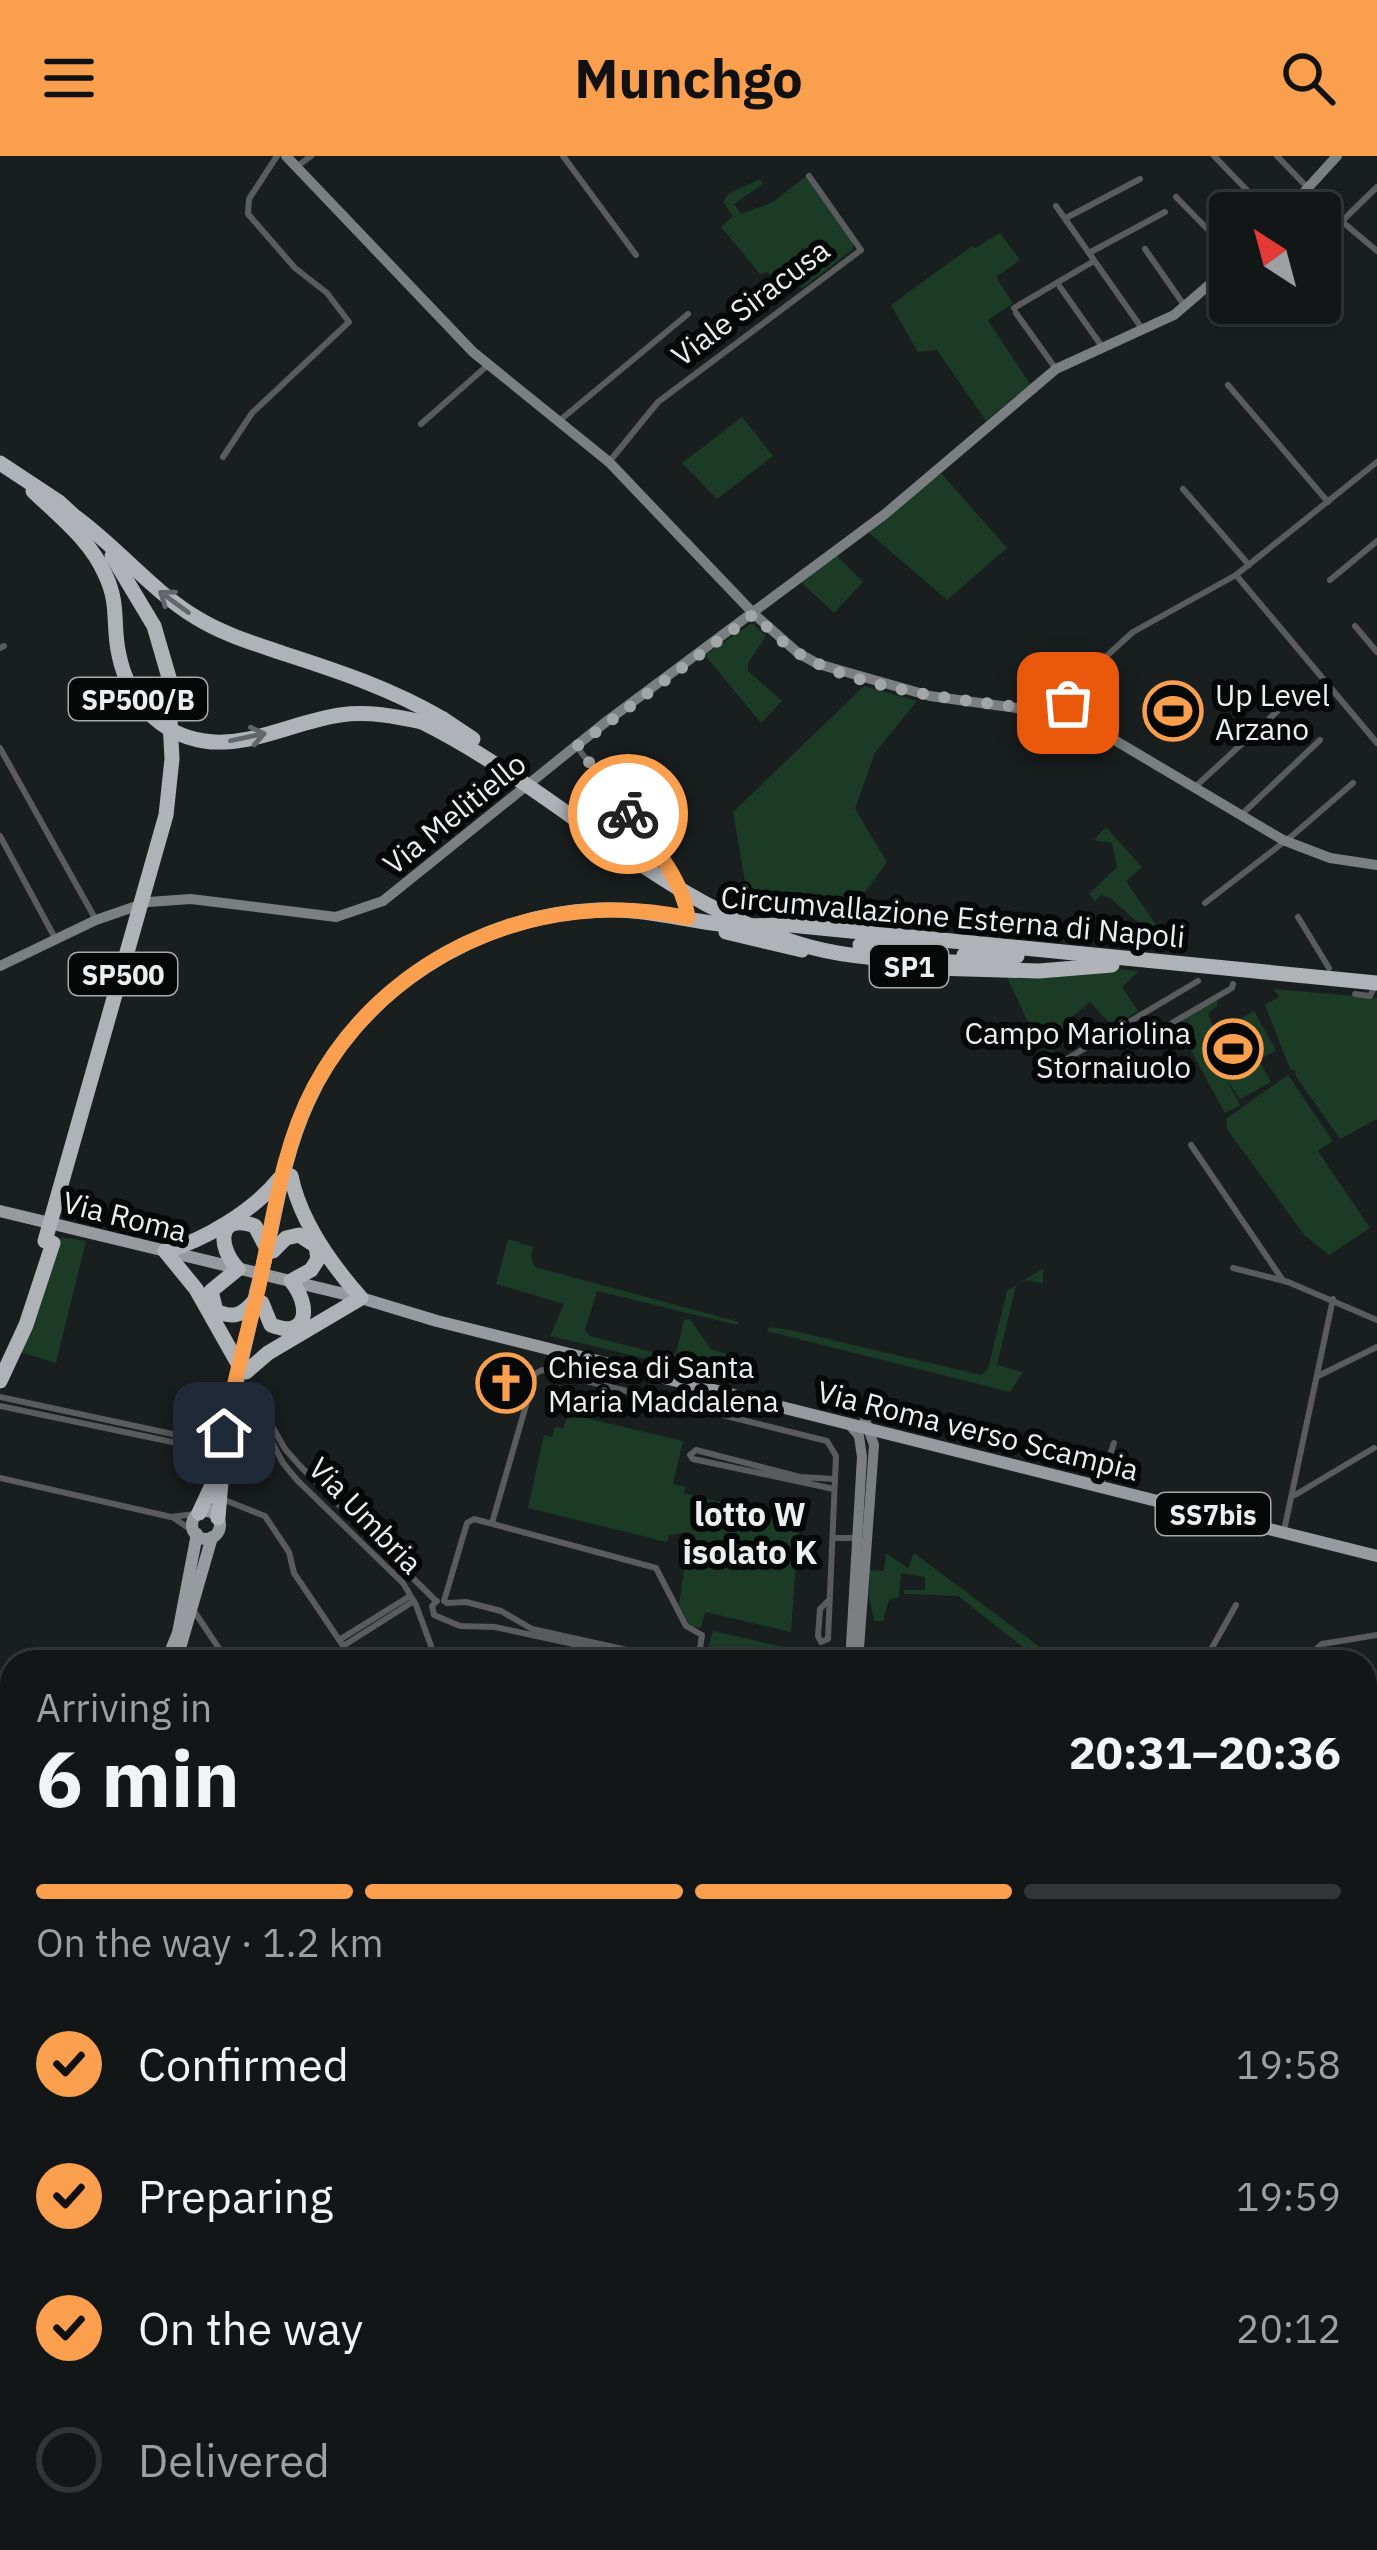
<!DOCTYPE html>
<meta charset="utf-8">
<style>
body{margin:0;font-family:"IBM Plex Sans",sans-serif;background:#202324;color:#f1f3f6;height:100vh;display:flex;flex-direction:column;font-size:45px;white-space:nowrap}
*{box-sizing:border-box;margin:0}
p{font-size:39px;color:#9d9fa1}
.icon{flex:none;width:66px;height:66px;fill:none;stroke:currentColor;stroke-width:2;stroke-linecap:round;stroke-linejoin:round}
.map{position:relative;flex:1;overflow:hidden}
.details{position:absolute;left:0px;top:1494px;width:1377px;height:900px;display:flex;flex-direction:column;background:#131617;border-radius:36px 36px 0 0;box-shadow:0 3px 9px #0004,0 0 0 3px #323536}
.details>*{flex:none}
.needle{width:78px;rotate:324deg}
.fabs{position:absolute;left:1209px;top:36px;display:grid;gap:24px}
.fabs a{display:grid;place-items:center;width:132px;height:132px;border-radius:12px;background:#131617;box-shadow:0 3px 9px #0004,0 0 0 3px #323536;font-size:60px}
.pin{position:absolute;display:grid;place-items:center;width:102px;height:102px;color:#fff;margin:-51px;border-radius:24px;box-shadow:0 6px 18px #0006}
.courier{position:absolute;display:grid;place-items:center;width:120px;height:120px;margin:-60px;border:9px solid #fa9f4e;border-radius:50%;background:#fff;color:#222;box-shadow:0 3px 15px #0007}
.summary em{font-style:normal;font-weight:800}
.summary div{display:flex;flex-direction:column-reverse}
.summary{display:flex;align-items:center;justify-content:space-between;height:204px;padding:0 36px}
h1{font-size:78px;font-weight:800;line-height:90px}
.bar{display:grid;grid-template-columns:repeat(4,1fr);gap:18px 12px;align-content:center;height:144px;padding:0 36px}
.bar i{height:15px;border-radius:9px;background:#323536}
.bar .selected{background:#fa9f4e}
.bar p{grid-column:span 4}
ol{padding:0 36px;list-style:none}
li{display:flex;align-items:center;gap:36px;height:132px}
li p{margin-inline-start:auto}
li .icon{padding:12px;border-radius:50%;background:#fa9f4e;color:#111;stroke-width:4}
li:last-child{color:#9d9fa1}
li i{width:66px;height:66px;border:6px solid #323536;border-radius:50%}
header{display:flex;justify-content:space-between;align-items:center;height:156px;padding:0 36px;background:#fa9f4e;color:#111;font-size:54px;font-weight:800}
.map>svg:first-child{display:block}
.green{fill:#1b3b27}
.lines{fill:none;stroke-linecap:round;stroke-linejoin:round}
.street{stroke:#5a5b5d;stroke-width:6}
.secondary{stroke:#7c7f81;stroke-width:10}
.primary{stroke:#979a9e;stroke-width:12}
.highway{stroke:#afb3b7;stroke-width:15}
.highway-bridge{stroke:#afb3b7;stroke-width:15}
.oneway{stroke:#636668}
.done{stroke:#a2a6a7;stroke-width:12;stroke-dasharray:0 21.6}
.route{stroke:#fa9f4e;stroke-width:15}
.labels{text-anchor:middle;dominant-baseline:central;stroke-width:12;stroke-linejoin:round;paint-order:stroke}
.shield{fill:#060808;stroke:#a6aaaa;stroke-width:3}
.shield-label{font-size:27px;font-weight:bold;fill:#ebeff0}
.street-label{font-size:30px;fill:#ebeff0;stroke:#060808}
.poi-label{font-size:30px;fill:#ebeff0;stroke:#060808;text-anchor:start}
.neighbourhood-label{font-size:33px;font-weight:bold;fill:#ebeff0;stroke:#060808}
</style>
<header><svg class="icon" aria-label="menu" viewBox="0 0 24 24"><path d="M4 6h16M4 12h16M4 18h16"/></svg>Munchgo<svg class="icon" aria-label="search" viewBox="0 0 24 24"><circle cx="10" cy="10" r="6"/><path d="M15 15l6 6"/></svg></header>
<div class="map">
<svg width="1377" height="2394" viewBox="0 0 1377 2394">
<rect width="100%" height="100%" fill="#191e1f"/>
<g class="green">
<path d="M806,20L853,87V93L803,132L794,128L787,130L767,116L760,118L721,71L733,60L723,46L728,38L760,23L763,28L734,48L741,58L773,46Z"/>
<path d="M1000,77L1020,104L996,121L1013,147L988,164L1030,228L986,265L937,194L918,196L891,149L972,90L975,92Z"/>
<path d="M742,261L773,300L717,343L682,307Z"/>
<path d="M941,317L1007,392L947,444L867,375Z"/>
<path d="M836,399L863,426L834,457L801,426Z"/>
<path d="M752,467L766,480L748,507V515L782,545L761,567L705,499Z"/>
<path d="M864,530L917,545L875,597L855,653L887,706L846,762L786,756L748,743L733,656Z"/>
<path d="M1106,671L1142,711L1126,725L1163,779L1169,782L1166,784L1170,794L1110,742L1101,739L1095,745L1089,738L1117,711L1112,687L1094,684Z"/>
<path d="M1106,812L1139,815L1122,831L1138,855L1113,871L1090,846L1068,864L1088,886L1082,889L1075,881L1049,898L1027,864L1006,819Z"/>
<path d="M1274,833L1377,842V963L1340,983L1295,919L1296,915L1290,913L1265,849L1279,841Z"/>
<path d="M1217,842V850L1208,857L1215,877L1254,855L1276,894L1230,921L1260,906L1271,926L1240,943L1226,923L1240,949L1225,957L1189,891L1192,889L1186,890L1174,867Z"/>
<path d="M1288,919L1333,985L1318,995L1370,1072L1329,1099L1305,1080L1227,973V962Z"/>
<path d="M61,1081L86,1085L56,1207L20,1196Z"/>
<path d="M508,1083L533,1091L531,1101L535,1111L739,1166L737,1169L597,1135L585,1174L590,1180L668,1200L676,1197L684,1164L690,1163L711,1193L736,1201L716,1219L550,1180L564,1148L496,1128Z"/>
<path d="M1043,1112V1128L1026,1124L1016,1130L997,1209L1023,1216L1010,1236L767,1175L770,1171L794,1175L981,1219L988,1213L1007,1135Z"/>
<path d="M569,1258L683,1285L673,1328L685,1331L684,1337L799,1365L791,1476L705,1456L701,1472L690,1470L679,1449L689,1376L669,1379L667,1386L528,1352L544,1279L552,1281L555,1271L563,1272Z"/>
<path d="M886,1397L908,1412L914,1397L1060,1506H1042L958,1440L904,1438V1434H925V1421L901,1417L899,1441L889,1444L883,1465H874L869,1442L870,1414L884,1415Z"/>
<path d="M713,1475L792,1493L788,1506H710L705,1500Z"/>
<path d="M12,1747V2067H8L9,2074L0,2073V1758Z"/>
<rect x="1365" y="1886" width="12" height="133"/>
</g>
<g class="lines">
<g class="street">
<path d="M563,0L636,99"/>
<path d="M1214,0L1269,57"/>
<path d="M1277,0L1307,31"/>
<path d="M296,11L311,0"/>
<path d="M1307,36L1377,95"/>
<path d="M1176,41L1230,96"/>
<path d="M1056,50L1143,174"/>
<path d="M1066,62L1140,23"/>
<path d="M1341,66L1377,31"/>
<path d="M1145,93L1184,149"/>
<path d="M1089,97L1165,56"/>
<path d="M1060,131L1103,192"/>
<path d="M1014,152L1094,105"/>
<path d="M1016,157L1056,213"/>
<path d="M1228,229L1328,346"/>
<path d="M559,265L688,158"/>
<path d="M421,268L488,209"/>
<path d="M223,301L252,257L349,166L327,137L295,112L248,58L249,43L277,0"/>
<path d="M609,306L658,246L861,94L809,20"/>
<path d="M1183,333L1249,409"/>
<path d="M1236,419L1377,587"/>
<path d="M1330,424L1377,385"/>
<path d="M1355,470L1377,496"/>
<path d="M0,492L4,490"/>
<path d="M1070,533L1068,547L1073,558"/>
<path d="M1047,554L1133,476L1236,419L1377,306"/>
<path d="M577,591L660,700L672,720"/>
<path d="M0,592L96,764"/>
<path d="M1195,631L1284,549"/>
<path d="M1240,660L1320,584"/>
<path d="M0,680L55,782"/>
<path d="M1205,747L1293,679L1353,627"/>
<path d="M1298,761L1329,812"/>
<path d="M1355,838L1370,840L1373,834"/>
<path d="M1189,890L1186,891L1172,867L1232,832L1233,828"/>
<path d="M1060,907L1198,825"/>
<path d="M1191,989L1282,1123"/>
<path d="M1233,1112L1288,1126L1377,1164"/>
<path d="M1318,1220L1377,1191"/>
<path d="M243,1231L283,1307L297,1324L403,1427L416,1449L437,1506"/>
<path d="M0,1241L219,1288"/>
<path d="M0,1250L220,1296"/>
<path d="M263,1254L285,1293L301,1311L436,1445"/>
<path d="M0,1322L171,1361L195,1358"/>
<path d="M1102,1324L1114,1287"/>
<path d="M834,1333L693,1303L690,1299L696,1294L800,1321L835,1323"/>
<path d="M1295,1339L1374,1292"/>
<path d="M222,1343L265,1360L289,1396L294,1417L348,1497"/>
<path d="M174,1362L197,1378"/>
<path d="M492,1367L535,1218L542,1214L827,1285L836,1300L828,1483L821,1486L818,1480L820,1453L829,1444"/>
<path d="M1285,1370L1333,1143"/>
<path d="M833,1382H857"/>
<path d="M437,1445L432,1450L434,1459L460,1470L495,1471L657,1506"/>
<path d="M444,1445L467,1367L474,1363L656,1412L686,1470L702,1479L698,1506"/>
<path d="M447,1447L466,1446L501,1455L532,1473L681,1506"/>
<path d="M194,1455L228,1506"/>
<path d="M339,1484L410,1440"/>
<path d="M343,1490L414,1445"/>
<path d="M1204,1506L1236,1449"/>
<path d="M1301,1506L1322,1488L1377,1479"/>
<path d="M1372,1554L1377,1591"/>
<path d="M1365,1555L1377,1553"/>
<path d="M1376,1590L1377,1633"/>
<path d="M1365,1685L1374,1682L1377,1668"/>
<path d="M0,1757L12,1746"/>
<path d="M1365,1780H1377"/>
<path d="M1365,1873H1377"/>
<path d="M1365,2026H1377"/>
<path d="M1365,2075L1377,2090"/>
<path d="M0,2088L12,2083"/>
<path d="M1365,2138L1377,2154"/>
<path d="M1365,2171L1377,2167"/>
<path d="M1365,2195L1377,2194"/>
<path d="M1365,2201L1377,2200"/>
<path d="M1365,2301L1377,2293"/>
<path d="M6,2357L13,2394"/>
<path d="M74,2382V2394"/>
<path d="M465,2382L473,2394"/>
<path d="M517,2382L526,2394"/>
<path d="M1029,2382L1036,2394"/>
<path d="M1234,2382L1237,2394"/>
<path d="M1265,2382V2394"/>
<path d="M658,2394L729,2386V2382"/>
</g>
<g class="secondary">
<path d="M286,0L473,196L609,306L754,458L798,497L818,508L930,540L1074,560L1283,684L1330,702L1377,709"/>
<path d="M1285,57L1337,0"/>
<path d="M0,810L96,764L148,746L191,743L336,761L383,745L607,565L885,358L1056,213L1174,159L1230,111"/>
<path d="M849,1268L859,1280L862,1301L850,1506"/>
<path d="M858,1506L874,1289L865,1264"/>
<path d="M1365,1730H1377"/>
<path d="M1365,1739L1377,1738"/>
<path d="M0,2357L12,2356"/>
<path d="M877,2382L880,2394"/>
<path d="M889,2382L890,2394"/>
</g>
<g class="primary">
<path d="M0,1055L361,1142L437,1165L1377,1400"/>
<circle cx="206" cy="1369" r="14"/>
<path d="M166,1506L178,1477L197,1378"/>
<path d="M176,1506L212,1381"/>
<path d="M0,1673L12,1668"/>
<path d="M0,1682L12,1677"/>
</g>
<g class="highway">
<path d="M0,307L59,346L84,369"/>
<path d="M33,335C60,361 90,384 105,418C120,449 112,469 119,499C128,543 159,578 204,585C249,592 296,565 340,559C368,555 395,560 422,566"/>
<path d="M77,362C119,393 152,435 197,462C223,478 253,487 282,497C338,515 392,533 443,563"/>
<path d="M112,400L154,470L177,549"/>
<path d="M726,776L802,794"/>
<path d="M964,799L1017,800"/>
<path d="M932,812L1039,815L1112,809"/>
<path d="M264,1106C276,1053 284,997 307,947C357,834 477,759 598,754C642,752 683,764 726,769C747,771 769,769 790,769L1377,827"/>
<path d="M255,1144C243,1159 234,1163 216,1155L211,1135L238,1113C217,1091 217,1056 255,1070L266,1091"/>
<path d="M262,1147L271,1169C309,1184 311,1149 291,1125L311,1114L318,1103L316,1090L299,1079L286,1082L273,1095"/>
<path d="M240,1211L196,1133L165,1095C204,1085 254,1054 279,1023"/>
<path d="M246,1216L268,1197L361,1142C331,1108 300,1064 291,1020"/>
<path d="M0,1225L26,1169L53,1087"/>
<path d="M199,1357L213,1327L257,1135"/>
<path d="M218,1362L221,1326"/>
<path d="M0,2140L12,2148"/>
<path d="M0,2173L12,2194"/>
<path d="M391,2382L403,2394"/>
</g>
<g class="highway-bridge">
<path d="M443,563L473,583"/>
<path d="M422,566C555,632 664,751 810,791C862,805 920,804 974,807"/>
<path d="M860,789L914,794"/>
<path d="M45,1085L166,659L172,603L169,545"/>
<path d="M257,1135L264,1106"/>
</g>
</g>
<defs><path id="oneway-shaft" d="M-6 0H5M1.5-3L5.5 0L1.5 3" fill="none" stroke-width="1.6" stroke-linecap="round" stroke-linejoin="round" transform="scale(3)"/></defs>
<g class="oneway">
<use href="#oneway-shaft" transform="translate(174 446) rotate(-144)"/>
<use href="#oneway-shaft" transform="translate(248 581) rotate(-12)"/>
</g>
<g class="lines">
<path class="done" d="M628,658L577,590L754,458C769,473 784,489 803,500C866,536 975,546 1047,554L1070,533L1068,547"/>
<path class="route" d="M224,1277C233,1229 246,1182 258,1134C273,1067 281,993 314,931C386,797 541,730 688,762C683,723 652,688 628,658"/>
</g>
<defs>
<g id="stadium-ring" transform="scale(3)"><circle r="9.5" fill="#060808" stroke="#fa9f4e" stroke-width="1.5"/><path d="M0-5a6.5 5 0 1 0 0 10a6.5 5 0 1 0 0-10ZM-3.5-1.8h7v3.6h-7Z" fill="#fa9f4e"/></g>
<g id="church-ring" transform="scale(3)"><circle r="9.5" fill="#060808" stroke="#fa9f4e" stroke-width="1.5"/><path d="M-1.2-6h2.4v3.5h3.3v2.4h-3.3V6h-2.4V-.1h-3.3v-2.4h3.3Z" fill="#fa9f4e"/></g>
</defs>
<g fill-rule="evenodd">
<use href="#stadium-ring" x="1173" y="555"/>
<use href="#stadium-ring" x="1233" y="893"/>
<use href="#church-ring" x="506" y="1227"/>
</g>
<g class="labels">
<g class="shield">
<rect x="69" y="522" width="138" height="42" rx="9"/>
<rect x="870" y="789" width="78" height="42" rx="9"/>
<rect x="69" y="797" width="108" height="42" rx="9"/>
<rect x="1156" y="1337" width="114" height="42" rx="9"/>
</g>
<g class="shield-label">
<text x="138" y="543">SP500/B</text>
<text x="909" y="810">SP1</text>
<text x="123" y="818">SP500</text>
<text x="1213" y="1358">SS7bis</text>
</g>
<g class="street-label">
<text transform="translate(750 146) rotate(-37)">Viale Siracusa</text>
<text transform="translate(454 657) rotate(-39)">Via Melitiello</text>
<text transform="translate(953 760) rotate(5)">Circumvallazione Esterna di Napoli</text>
<text transform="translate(125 1060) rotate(14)">Via Roma</text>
<text transform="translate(978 1274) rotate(14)">Via Roma verso Scampia</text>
<text transform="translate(366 1359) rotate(46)">Via Umbria</text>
</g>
<g class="poi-label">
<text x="1215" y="538">Up Level<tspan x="1215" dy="34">Arzano</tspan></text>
<text x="1191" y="876" text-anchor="end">Campo Mariolina<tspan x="1191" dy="34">Stornaiuolo</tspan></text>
<text x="548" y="1210">Chiesa di Santa<tspan x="548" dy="34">Maria Maddalena</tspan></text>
</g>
<g class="neighbourhood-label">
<text x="750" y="1357">lotto W<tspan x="750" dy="38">isolato K</tspan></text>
</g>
</g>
</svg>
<div class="fabs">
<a><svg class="needle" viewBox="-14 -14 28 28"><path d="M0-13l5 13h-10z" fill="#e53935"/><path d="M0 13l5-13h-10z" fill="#9d9fa1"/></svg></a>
</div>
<div class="pin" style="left:1068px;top:547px;background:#ea580c"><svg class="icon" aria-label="bag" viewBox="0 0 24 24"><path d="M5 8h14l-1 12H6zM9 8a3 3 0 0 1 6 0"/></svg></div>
<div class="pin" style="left:224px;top:1277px;background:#1f2937"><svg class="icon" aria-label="home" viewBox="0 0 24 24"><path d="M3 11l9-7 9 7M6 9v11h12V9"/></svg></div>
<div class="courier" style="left:628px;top:658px"><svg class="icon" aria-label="bike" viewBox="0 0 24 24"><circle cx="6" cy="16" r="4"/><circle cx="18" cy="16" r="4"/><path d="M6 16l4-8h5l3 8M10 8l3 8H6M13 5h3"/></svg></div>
<section class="details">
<div class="summary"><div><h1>6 min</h1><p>Arriving in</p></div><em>20:31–20:36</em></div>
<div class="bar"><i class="selected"></i><i class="selected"></i><i class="selected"></i><i></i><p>On the way · 1.2 km</p></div>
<ol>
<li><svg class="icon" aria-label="check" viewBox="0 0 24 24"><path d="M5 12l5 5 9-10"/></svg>Confirmed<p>19:58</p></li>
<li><svg class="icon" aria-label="check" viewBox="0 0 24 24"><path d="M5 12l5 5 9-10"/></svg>Preparing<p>19:59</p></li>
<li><svg class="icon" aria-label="check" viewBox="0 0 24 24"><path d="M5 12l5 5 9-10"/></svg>On the way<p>20:12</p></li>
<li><i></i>Delivered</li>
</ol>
</section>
</div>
